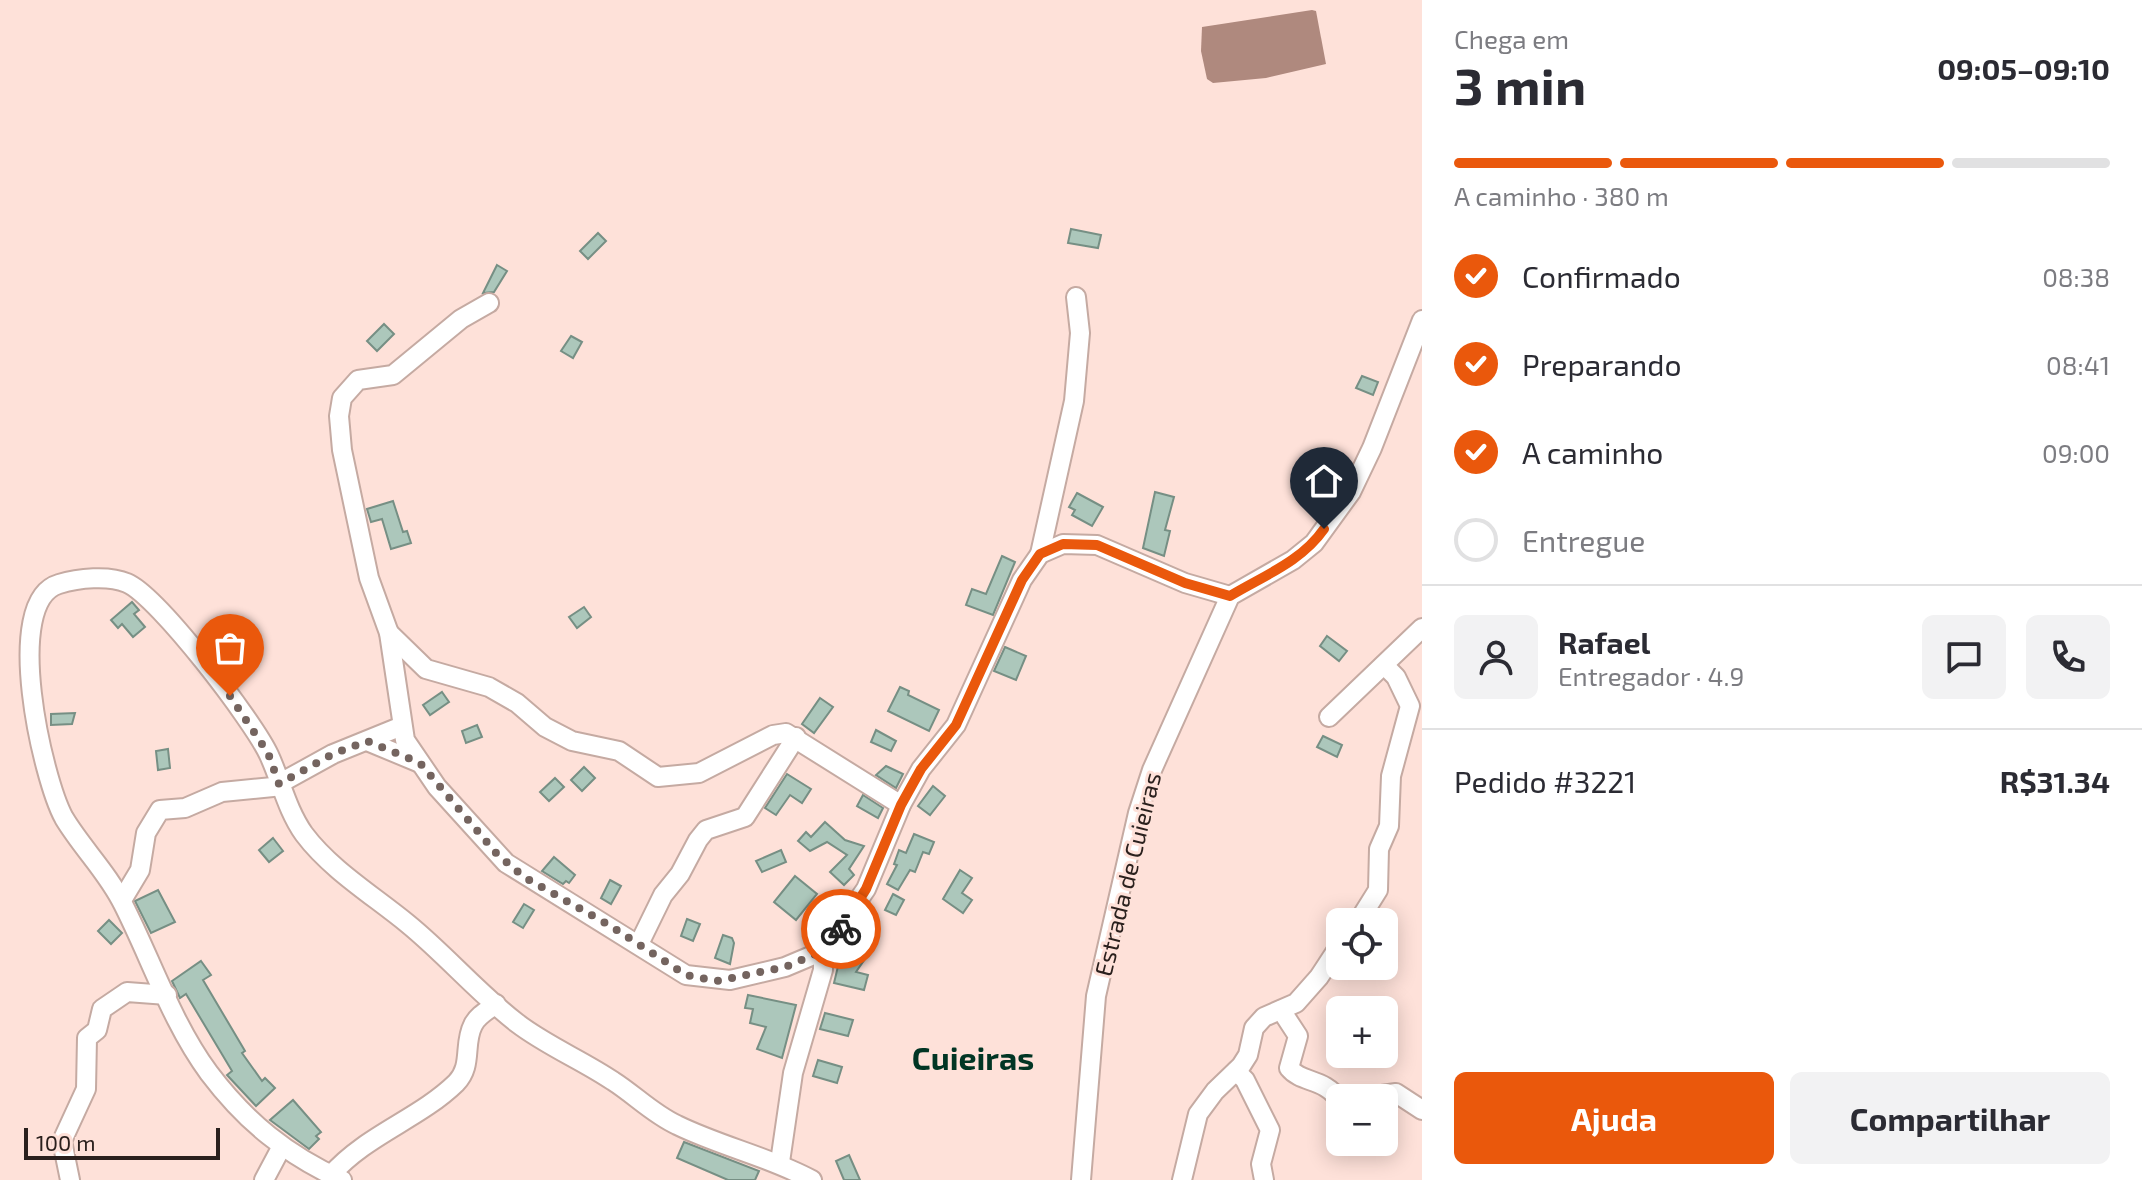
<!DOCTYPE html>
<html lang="pt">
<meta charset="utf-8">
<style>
body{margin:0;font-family:"Exo 2",sans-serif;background:#f2f2f3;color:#2b2b33;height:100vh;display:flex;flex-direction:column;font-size:30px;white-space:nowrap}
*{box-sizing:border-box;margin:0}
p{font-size:26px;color:#7c7c81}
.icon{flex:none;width:44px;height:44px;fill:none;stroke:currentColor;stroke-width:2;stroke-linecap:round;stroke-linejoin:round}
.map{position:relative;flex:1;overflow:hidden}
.sheet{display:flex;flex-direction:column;background:#fff;width:720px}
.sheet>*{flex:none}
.controls{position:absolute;left:1326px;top:908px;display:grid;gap:16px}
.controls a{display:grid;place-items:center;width:72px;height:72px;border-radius:12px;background:#fff;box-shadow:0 4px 20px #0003;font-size:40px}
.scale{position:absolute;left:24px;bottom:20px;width:196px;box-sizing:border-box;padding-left:8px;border:4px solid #2a201d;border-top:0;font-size:22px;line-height:28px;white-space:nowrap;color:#2a201d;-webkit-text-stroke:6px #fee1d9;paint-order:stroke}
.pin{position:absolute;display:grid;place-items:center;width:68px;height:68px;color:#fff;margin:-82px -34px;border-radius:50% 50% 50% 0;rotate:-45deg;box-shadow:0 0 8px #0007}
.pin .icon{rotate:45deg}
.courier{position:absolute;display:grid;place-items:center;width:80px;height:80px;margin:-40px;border:6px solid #ea580c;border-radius:50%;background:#fff;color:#222;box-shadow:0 2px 10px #0007}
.head em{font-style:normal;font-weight:700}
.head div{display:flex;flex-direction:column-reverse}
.head{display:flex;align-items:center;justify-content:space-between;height:136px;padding:0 32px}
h1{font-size:52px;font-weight:700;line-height:60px}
.bar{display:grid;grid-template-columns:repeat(4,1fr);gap:12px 8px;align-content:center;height:96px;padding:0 32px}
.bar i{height:10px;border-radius:6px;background:#e1e1e2}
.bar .active{background:#ea580c}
.bar p{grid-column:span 4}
.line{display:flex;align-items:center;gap:20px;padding:0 32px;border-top:2px solid #e1e1e2}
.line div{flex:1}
.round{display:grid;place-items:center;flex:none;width:84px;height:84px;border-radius:12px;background:#f2f2f3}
ol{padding:0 32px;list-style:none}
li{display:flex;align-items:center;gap:24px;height:88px}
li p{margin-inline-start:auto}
li .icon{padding:8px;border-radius:50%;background:#ea580c;color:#fff;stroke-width:4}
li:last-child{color:#7c7c81}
li i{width:44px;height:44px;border:4px solid #e1e1e2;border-radius:50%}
.button{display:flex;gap:16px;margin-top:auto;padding:16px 32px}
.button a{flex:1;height:92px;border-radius:12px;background:#ea580c;color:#fff;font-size:32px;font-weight:700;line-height:92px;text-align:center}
.button a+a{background:#f2f2f3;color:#2b2b33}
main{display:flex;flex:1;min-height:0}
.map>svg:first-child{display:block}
.water{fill:#af897e}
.building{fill:#acc7bb;stroke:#768f84;stroke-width:2}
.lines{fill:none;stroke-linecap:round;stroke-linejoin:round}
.minor-casing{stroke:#c5aaa2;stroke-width:22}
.minor{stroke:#fff;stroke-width:18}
.done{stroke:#74645f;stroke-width:8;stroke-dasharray:0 14.4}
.route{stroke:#ea580c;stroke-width:10}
.labels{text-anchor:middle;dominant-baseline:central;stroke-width:6;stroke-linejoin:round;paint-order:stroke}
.street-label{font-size:24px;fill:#2a201d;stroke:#fee1d9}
.district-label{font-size:32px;font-weight:bold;fill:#013524;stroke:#fee1d9}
</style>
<main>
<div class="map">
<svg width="1422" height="1180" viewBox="0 0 1422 1180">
<rect width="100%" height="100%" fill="#fee1d9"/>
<path class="water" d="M1312,10L1316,11L1326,64L1266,78L1213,83L1207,79L1201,51L1202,27Z"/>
<g class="building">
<path d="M1071,229L1101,235L1098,248L1068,243Z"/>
<path d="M598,233L606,241L588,259L580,251Z"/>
<path d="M497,265L507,271L494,292L483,293Z"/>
<path d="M384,324L394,334L377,351L367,341Z"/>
<path d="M571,336L582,342L573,358L561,351Z"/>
<path d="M1362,376L1378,382L1373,395L1356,388Z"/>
<path d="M1307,475L1326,482L1323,493L1303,487Z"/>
<path d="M1155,492L1174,497L1165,530L1170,531L1164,556L1143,548Z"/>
<path d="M1077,493L1103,507L1092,526L1072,515L1075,510L1069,507Z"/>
<path d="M393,501L403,532L407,531L411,543L391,549L382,519L371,522L367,509Z"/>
<path d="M1002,556L1015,562L993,615L966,605L972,589L986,594Z"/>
<path d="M132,602L139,610L134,614L145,627L133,637L122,624L118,628L111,620Z"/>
<path d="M584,607L591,617L577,628L569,617Z"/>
<path d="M1327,636L1347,651L1339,661L1320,646Z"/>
<path d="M1005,647L1026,656L1016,680L994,671Z"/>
<path d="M900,687L909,691L908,695L939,710L929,731L888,711Z"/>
<path d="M442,692L449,702L430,715L423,705Z"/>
<path d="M820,698L833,707L814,733L802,724Z"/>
<path d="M75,713L72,724L51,725V714Z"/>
<path d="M477,725L482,737L466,743L462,731Z"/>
<path d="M876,730L896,741L891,751L871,742Z"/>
<path d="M1323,736L1342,745L1337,757L1317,747Z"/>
<path d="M168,749L170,768L158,770L156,751Z"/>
<path d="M886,766L903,774L896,788L876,775Z"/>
<path d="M584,767L595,778L582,791L571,780Z"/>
<path d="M787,774L811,789L802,803L790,795L776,815L765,808Z"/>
<path d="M555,778L564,787L549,801L540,792Z"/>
<path d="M933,786L945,796L930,815L918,806Z"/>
<path d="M863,795L883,808L878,818L857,806Z"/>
<path d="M825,822L845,840L864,846L849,869L854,875L844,885L830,872L847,855L827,842L810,851L798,841L806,832L811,837Z"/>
<path d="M914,834L934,842L929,854L923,852L915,872L910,870L898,890L887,884L897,865L894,864L899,850L906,853Z"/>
<path d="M273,838L283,851L269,862L259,850Z"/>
<path d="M781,850L786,862L762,872L756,861Z"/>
<path d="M554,857L575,875L569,883L566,881L563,884L542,871Z"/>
<path d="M960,870L972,878L962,893L972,900L963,913L943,899Z"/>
<path d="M795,876L817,894L796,920L774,902Z"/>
<path d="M610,880L621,886L611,904L601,898Z"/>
<path d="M158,890L175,922L151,933L135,901Z"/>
<path d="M893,894L904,900L896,915L885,910Z"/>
<path d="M524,904L534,910L523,928L513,922Z"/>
<path d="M687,919L700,924L693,941L681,936Z"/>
<path d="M109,920L122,933L111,944L98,931Z"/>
<path d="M855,932L874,946L856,972L868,975L864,990L834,983L840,958Z"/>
<path d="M723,935L732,938L734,943L730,964L715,958Z"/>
<path d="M201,961L211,975L203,980L245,1051L242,1053L262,1081L265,1078L275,1088L256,1106L227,1075L232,1071L186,994L180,998L172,981Z"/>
<path d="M748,995L796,1005L782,1058L757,1049L766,1027L750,1023L753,1009L745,1008Z"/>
<path d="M825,1013L853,1020L848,1036L820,1029Z"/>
<path d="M818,1060L842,1067L837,1083L813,1076Z"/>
<path d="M293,1100L321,1132L316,1136L319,1139L309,1149L270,1120Z"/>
<path d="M684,1142L759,1171L755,1180H728L677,1158Z"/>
<path d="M849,1155L860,1180H844L836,1161Z"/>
</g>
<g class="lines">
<g class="minor-casing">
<g id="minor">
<path d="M489,303L461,319L393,375L358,380L342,398L339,416L342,450L369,578L389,633L405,740L437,787L506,863L686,975L730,980L785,967L823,951L866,889L901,805L921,769L956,725L1022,580L1040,554L1063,544L1097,545L1185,583L1230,596"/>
<path d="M1040,554L1074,401L1080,333L1076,297"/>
<path d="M389,633L426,669L489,687L517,703L545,727L572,741L619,751L658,777L699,773L773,735L786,733L901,805"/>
<path d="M1329,717L1422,628"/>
<path d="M367,741L420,763"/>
<path d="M122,900L140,870L146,833L160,810L185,808L222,792L273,787L333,754L402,726"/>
<path d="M1358,922L1378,890L1379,849L1389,826L1391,776L1410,706L1396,677L1384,665"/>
<path d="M639,944L663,895L680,874L698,840L706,830L745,817L796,737"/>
<path d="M1281,1010L1298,1036L1289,1068C1302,1084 1324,1077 1340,1101"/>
<path d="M1236,1071L1245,1080L1270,1130L1261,1164L1264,1180"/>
<path d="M1361,1098L1396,1093L1422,1110"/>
<path d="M780,1162L793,1073L823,970V951"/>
<path d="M331,1175C366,1135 419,1119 456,1083C473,1066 463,1044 473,1025C477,1016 488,1010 496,1004"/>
<path d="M70,1180L62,1141L86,1089L87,1038L97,1030L102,1009L127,992L167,995"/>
<path d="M264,1180L281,1148"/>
<path d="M342,1180C287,1155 246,1122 209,1073C172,1023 151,959 123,904C108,873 82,848 64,818C43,780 1,601 59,584C78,578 109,575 127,583C158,596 254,722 269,755C281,781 287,810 304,834C331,870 374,896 408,924C446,955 478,993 517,1023C547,1046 582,1060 613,1081C635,1095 653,1114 677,1125C722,1147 767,1156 812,1180"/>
<path d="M1081,1180L1096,996L1138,813L1152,770L1230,596L1293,560L1314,543L1351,492L1372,448L1422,320"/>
<path d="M1182,1180L1198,1114L1215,1091L1241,1066L1248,1055L1254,1028L1264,1017L1296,1003L1319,977L1340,945"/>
</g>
</g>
<use href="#minor" class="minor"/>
</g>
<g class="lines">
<path class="done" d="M230,696L268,753L279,784L333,754L367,741L420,763L497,854L524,877L609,925L686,975L717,981L785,967L823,951L841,929"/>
<path class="route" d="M841,929L866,889L901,805L921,769L956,725L1022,580L1040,554L1063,544L1097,545L1185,583L1230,596C1263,576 1301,562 1324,529"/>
</g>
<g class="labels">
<g class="street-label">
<text transform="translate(1127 874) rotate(-76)">Estrada de Cuieiras</text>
</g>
<g class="district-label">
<text x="973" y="1057">Cuieiras</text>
</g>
</g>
</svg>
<div class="controls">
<a><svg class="icon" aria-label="locate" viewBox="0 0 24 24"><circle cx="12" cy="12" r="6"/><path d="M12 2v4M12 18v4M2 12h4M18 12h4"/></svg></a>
<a>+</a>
<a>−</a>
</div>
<div class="scale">100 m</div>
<div class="pin" style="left:230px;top:696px;background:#ea580c"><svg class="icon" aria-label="bag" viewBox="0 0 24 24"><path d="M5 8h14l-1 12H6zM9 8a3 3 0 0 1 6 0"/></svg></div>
<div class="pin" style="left:1324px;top:529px;background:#1f2937"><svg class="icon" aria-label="home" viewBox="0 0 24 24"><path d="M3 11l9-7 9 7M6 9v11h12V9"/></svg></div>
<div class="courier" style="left:841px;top:929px"><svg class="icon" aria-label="bike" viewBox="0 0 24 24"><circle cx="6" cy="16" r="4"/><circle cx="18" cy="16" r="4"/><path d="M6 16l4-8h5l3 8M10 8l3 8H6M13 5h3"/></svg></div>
</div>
<section class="sheet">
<div class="head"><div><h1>3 min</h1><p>Chega em</p></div><em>09:05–09:10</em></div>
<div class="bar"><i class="active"></i><i class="active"></i><i class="active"></i><i></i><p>A caminho · 380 m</p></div>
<ol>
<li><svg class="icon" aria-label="check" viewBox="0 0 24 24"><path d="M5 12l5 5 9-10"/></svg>Confirmado<p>08:38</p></li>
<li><svg class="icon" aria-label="check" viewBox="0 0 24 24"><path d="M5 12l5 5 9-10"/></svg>Preparando<p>08:41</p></li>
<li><svg class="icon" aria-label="check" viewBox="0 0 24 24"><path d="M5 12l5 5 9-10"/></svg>A caminho<p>09:00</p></li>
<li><i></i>Entregue</li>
</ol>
<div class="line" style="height:144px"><a class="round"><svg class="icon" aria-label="person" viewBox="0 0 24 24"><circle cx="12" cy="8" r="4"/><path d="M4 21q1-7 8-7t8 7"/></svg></a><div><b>Rafael</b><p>Entregador · 4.9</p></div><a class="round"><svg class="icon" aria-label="chat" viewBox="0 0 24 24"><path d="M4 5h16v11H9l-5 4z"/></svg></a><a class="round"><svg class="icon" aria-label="phone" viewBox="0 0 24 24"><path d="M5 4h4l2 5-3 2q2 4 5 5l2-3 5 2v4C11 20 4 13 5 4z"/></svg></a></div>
<div class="line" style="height:104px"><div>Pedido #3221</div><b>R$31.34</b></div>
<div class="button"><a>Ajuda</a><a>Compartilhar</a></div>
</section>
</main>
